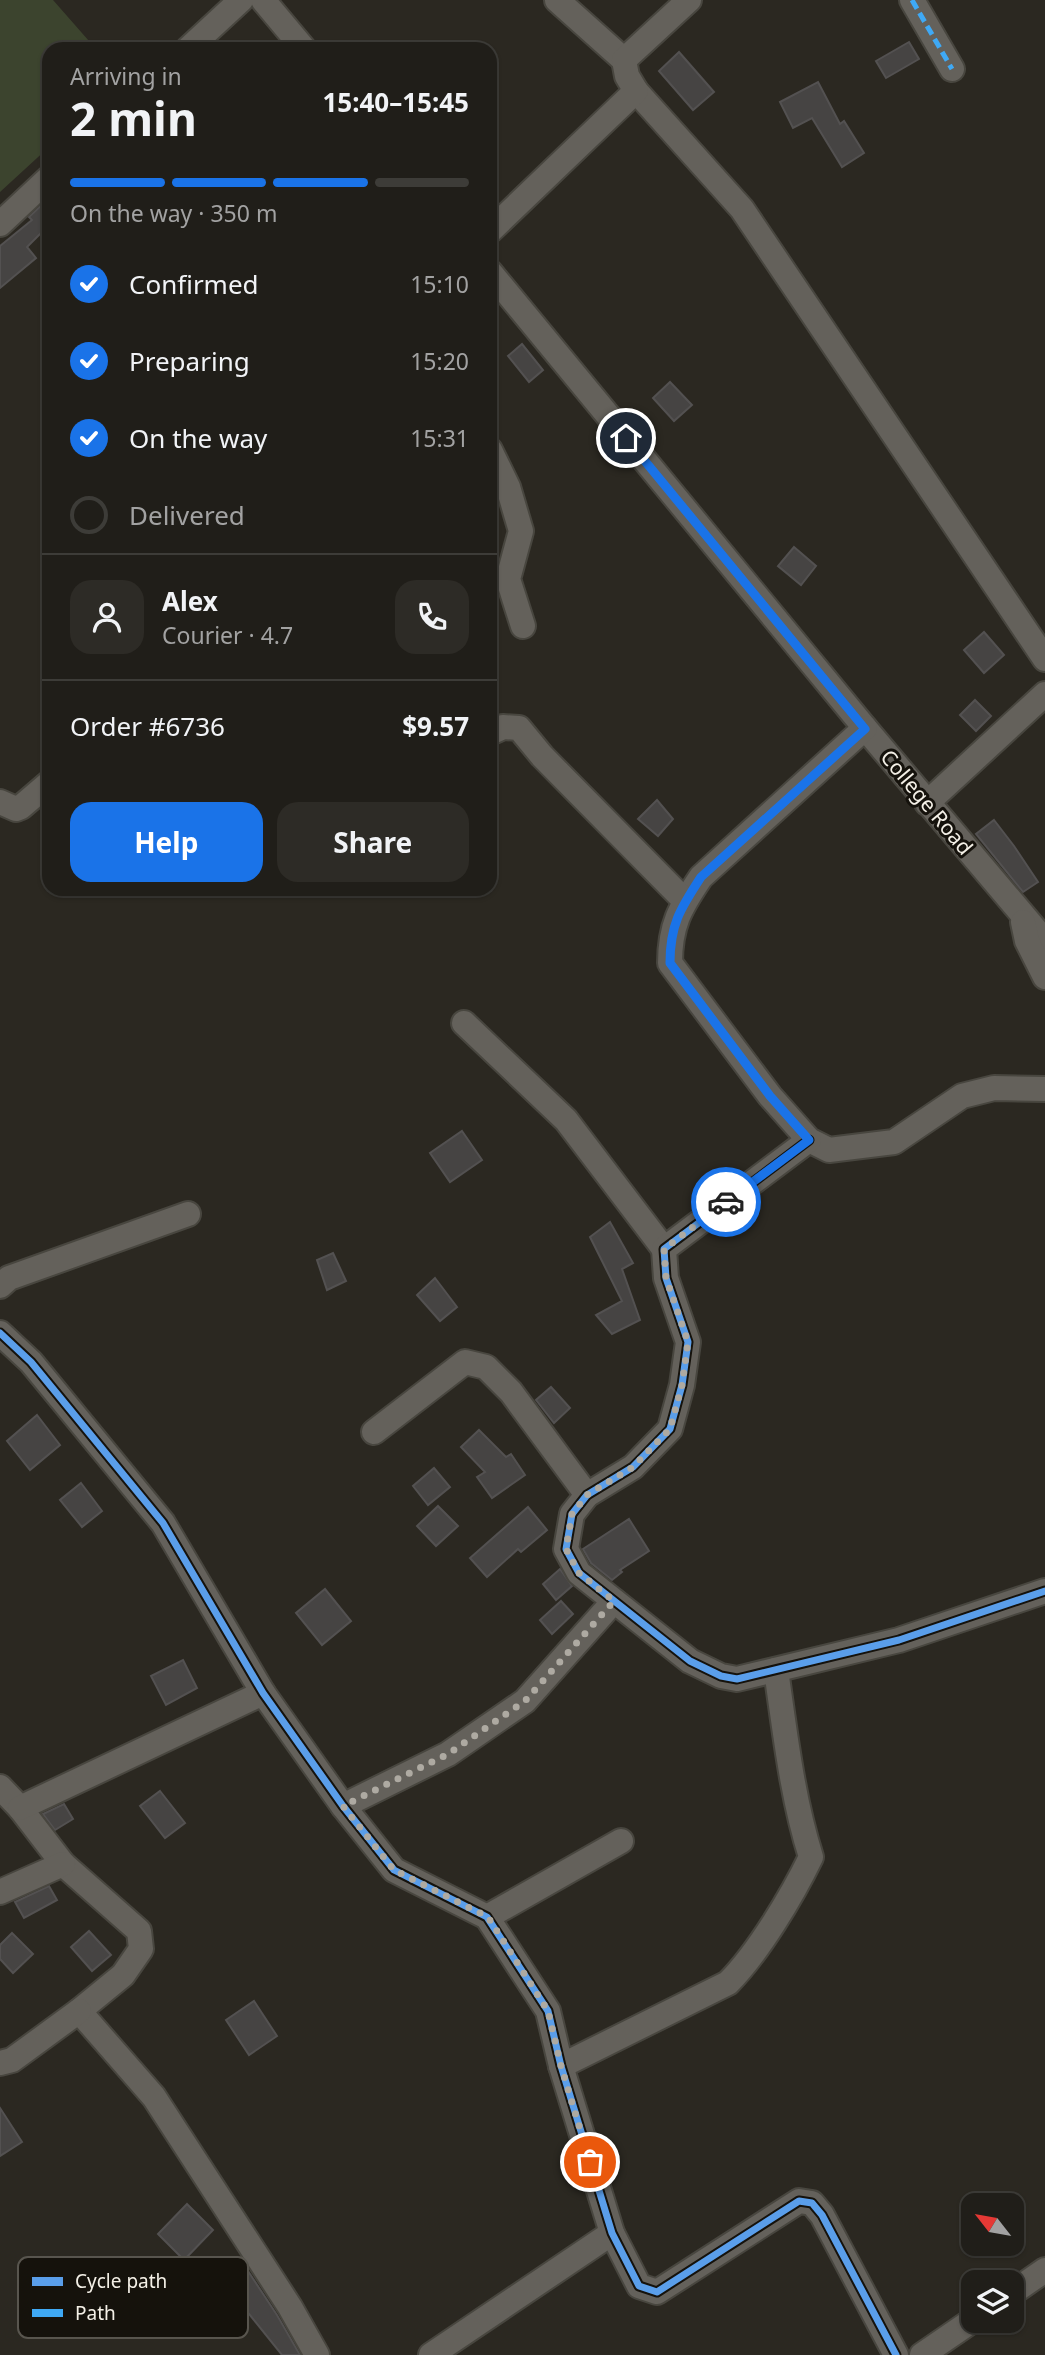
<!DOCTYPE html>
<meta charset="utf-8">
<style>
body{margin:0;font-family:"Noto Sans",sans-serif;background:#2d2b26;color:#f1f3f6;height:100vh;display:flex;flex-direction:column;font-size:26px;white-space:nowrap}
*{box-sizing:border-box;margin:0}
p{font-size:23px;color:#a2a2a2}
.icon{flex:none;width:38px;height:38px;fill:none;stroke:currentColor;stroke-width:2;stroke-linecap:round;stroke-linejoin:round}
.map{position:relative;flex:1;overflow:hidden}
.side{position:absolute;left:42px;top:42px;width:455px;height:854px;display:flex;flex-direction:column;background:#201e19;border-radius:21px;box-shadow:0 2px 5px #0004,0 0 0 2px #3d3c38}
.side>*{flex:none}
.needle{width:46px;rotate:301deg}
.tools{position:absolute;left:961px;top:2193px;display:grid;gap:14px}
.tools a{display:grid;place-items:center;width:63px;height:63px;border-radius:14px;background:#201e19;box-shadow:0 2px 5px #0004,0 0 0 2px #3d3c38;font-size:35px}
.pin{position:absolute;display:grid;place-items:center;width:60px;height:60px;color:#fff;margin:-30px;border:4px solid #fff;border-radius:50%;box-shadow:0 2px 7px #0007}
.courier{position:absolute;display:grid;place-items:center;width:70px;height:70px;margin:-35px;border:5px solid #1a73e8;border-radius:50%;background:#fff;color:#222;box-shadow:0 2px 9px #0007}
.summary em{font-style:normal;font-weight:700}
.summary div{display:flex;flex-direction:column-reverse}
.summary{display:flex;align-items:center;justify-content:space-between;height:119px;padding:0 28px}
h1{font-size:46px;font-weight:700;line-height:52px}
.bar{display:grid;grid-template-columns:repeat(4,1fr);gap:10px 7px;align-content:center;height:84px;padding:0 28px}
.bar i{height:9px;border-radius:5px;background:#3d3c38}
.bar .on{background:#1a73e8}
.bar p{grid-column:span 4}
.line{display:flex;align-items:center;gap:18px;padding:0 28px;border-top:2px solid #3d3c38}
.line div{flex:1}
.round{display:grid;place-items:center;flex:none;width:74px;height:74px;border-radius:21px;background:#2d2b26}
ol{padding:0 28px;list-style:none}
li{display:flex;align-items:center;gap:21px;height:77px}
li p{margin-inline-start:auto}
li .icon{padding:7px;border-radius:50%;background:#1a73e8;color:#fff;stroke-width:4}
li:last-child{color:#a2a2a2}
li i{width:38px;height:38px;border:4px solid #3d3c38;border-radius:50%}
.primary-button{display:flex;gap:14px;margin-top:auto;padding:14px 28px}
.primary-button a{flex:1;height:80px;border-radius:21px;background:#1a73e8;color:#fff;font-size:28px;font-weight:700;line-height:80px;text-align:center}
.primary-button a+a{background:#2d2b26;color:#f1f3f6}
.map>svg:first-child{display:block}
.green{fill:#3c442e}
.building{fill:#464443;stroke:#535151;stroke-width:2}
.lines{fill:none;stroke-linecap:round;stroke-linejoin:round}
.minor-casing{stroke:#48463f;stroke-width:28}
.minor{stroke:#64615b;stroke-width:24}
.quiet{stroke:#3fa9f5;stroke-width:5;stroke-dasharray:10 5;stroke-linecap:butt}
.cycleway-casing{stroke:#15120c;stroke-width:11}
.cycleway{stroke:#5a9eea;stroke-width:7}
.done{stroke:#aeaaa2;stroke-width:7;stroke-dasharray:0 12.6}
.route{stroke:#1a73e8;stroke-width:9}
.labels{text-anchor:middle;dominant-baseline:central;stroke-width:6;stroke-linejoin:round;paint-order:stroke}
.street-label{font-size:21px;fill:#f4f0e7;stroke:#15120c}
.key{fill:#15120c;stroke:#58554e;stroke-width:2}
.key-label{font-size:19px;fill:#f4f0e7}
</style>
<div class="map">
<svg width="1045" height="2355" viewBox="0 0 1045 2355">
<rect width="100%" height="100%" fill="#2b2821"/>
<path class="green" d="M0,0H53L96,49H49V147L0,192Z"/>
<g class="building">
<path d="M909,42L919,59L886,78L876,61Z"/>
<path d="M679,52L714,92L693,110L659,71Z"/>
<path d="M818,82L840,124L844,121L864,153L842,167L812,118L793,128L780,102Z"/>
<path d="M49,198V237L43,231L27,247L36,258L0,288V246L32,220L29,217Z"/>
<path d="M522,344L543,370L529,382L508,356Z"/>
<path d="M670,382L692,405L674,421L653,398Z"/>
<path d="M794,547L816,566L801,585L778,566Z"/>
<path d="M984,632L1004,655L984,673L964,650Z"/>
<path d="M975,700L991,716L976,731L960,715Z"/>
<path d="M657,800L673,819L658,836L638,819Z"/>
<path d="M994,820L1014,846L1038,882L1023,892L976,834Z"/>
<path d="M462,1131L482,1160L450,1182L430,1153Z"/>
<path d="M610,1222L633,1263L622,1269L640,1320L612,1334L596,1315L622,1301L590,1237Z"/>
<path d="M333,1253L346,1281L327,1290L317,1260Z"/>
<path d="M435,1278L457,1307L440,1321L417,1295Z"/>
<path d="M551,1387L570,1408L554,1423L536,1400Z"/>
<path d="M37,1415L60,1445L30,1470L7,1441Z"/>
<path d="M479,1430L506,1457L511,1454L525,1475L492,1498L477,1477L485,1472L461,1447Z"/>
<path d="M434,1468L450,1487L428,1505L413,1486Z"/>
<path d="M81,1483L102,1511L82,1527L60,1500Z"/>
<path d="M438,1506L458,1526L436,1546L417,1526Z"/>
<path d="M528,1507L547,1530L521,1552L518,1549L487,1577L470,1558Z"/>
<path d="M629,1519L649,1551L620,1570L622,1572L612,1580L591,1563L583,1549Z"/>
<path d="M560,1569L572,1586L556,1600L543,1584Z"/>
<path d="M325,1589L351,1621L322,1645L296,1613Z"/>
<path d="M561,1601L573,1614L552,1634L540,1620Z"/>
<path d="M183,1660L197,1688L166,1705L151,1676Z"/>
<path d="M160,1791L185,1823L165,1838L140,1806Z"/>
<path d="M64,1804L73,1819L55,1830L43,1814Z"/>
<path d="M49,1886L57,1900L24,1918L15,1902Z"/>
<path d="M89,1931L111,1955L92,1971L71,1947Z"/>
<path d="M12,1933L33,1954L13,1973L0,1959V1945Z"/>
<path d="M254,2001L277,2036L249,2055L226,2020Z"/>
<path d="M0,2108L22,2142L0,2156Z"/>
<path d="M187,2204L213,2230L184,2260L158,2234Z"/>
<path d="M246,2268L277,2315L300,2355H282L225,2284Z"/>
</g>
<g class="lines">
<g class="minor-casing">
<g id="minor">
<path d="M263,0L304,49"/>
<path d="M557,0L624,60"/>
<path d="M912,0L952,69"/>
<path d="M188,49L241,0"/>
<path d="M636,91L742,209L1045,659"/>
<path d="M0,224L49,178"/>
<path d="M490,231L636,91L627,76L624,60L689,0"/>
<path d="M490,272L865,728L1045,941"/>
<path d="M490,450L508,487L521,531L508,579L523,626"/>
<path d="M865,728L701,877C680,908 670,925 670,963L770,1096L809,1140L829,1150L894,1142L962,1096L994,1088L1045,1089"/>
<path d="M490,733L503,727L519,728L542,756L685,901"/>
<path d="M0,802L16,809L21,807L49,783"/>
<path d="M927,803L1045,694"/>
<path d="M1023,922L1027,941L1045,977"/>
<path d="M464,1023L566,1120L664,1249"/>
<path d="M809,1140L664,1249L666,1278L688,1342L682,1385L670,1429L633,1467L587,1495L572,1514L566,1549L579,1573L690,1661L721,1676L737,1679L899,1640L1045,1591"/>
<path d="M0,1286L9,1278L188,1214"/>
<path d="M0,1333L31,1362L163,1523L263,1693L343,1806L394,1870L487,1917L548,2011L561,2066L612,2233L639,2286L657,2292L799,2201L812,2203L822,2215L896,2355"/>
<path d="M374,1432L465,1362L486,1367L511,1392L587,1495"/>
<path d="M0,1787L20,1808L63,1864L139,1931L141,1949L123,1975L79,2011L154,2097L290,2307L317,2355"/>
<path d="M343,1806L448,1754L525,1701L614,1601"/>
<path d="M20,1808L263,1693"/>
<path d="M0,1892L63,1864"/>
<path d="M487,1917L621,1841"/>
<path d="M0,2063L12,2060L79,2011"/>
<path d="M561,2066L728,1983C758,1953 792,1896 811,1857C792,1797 785,1732 776,1670"/>
<path d="M1012,2293L1045,2270"/>
<path d="M431,2355L612,2233"/>
<path d="M922,2355L973,2320"/>
</g>
</g>
<use href="#minor" class="minor"/>
<path class="quiet" d="M912,0L952,69"/>
<g class="cycleway-casing">
<g id="cycleway">
<path d="M809,1140L664,1249L666,1278L688,1342L682,1385L670,1429L633,1467L587,1495L572,1514L566,1549L579,1573L690,1661L721,1676L737,1679L899,1640L1045,1591"/>
<path d="M0,1333L31,1362L163,1523L263,1693L343,1806L394,1870L487,1917L548,2011L561,2066L612,2233L639,2286L657,2292L799,2201L812,2203L822,2215L896,2355"/>
</g>
</g>
<use href="#cycleway" class="cycleway"/>
</g>
<g class="lines">
<path class="done" d="M590,2162L561,2066L548,2011L488,1917L394,1870L343,1806L448,1754L525,1701L614,1601L579,1573L566,1549L572,1514L587,1495L633,1467L670,1429L682,1385L688,1342L666,1278L664,1249L726,1202"/>
<path class="route" d="M626,438L865,729L701,877C680,909 670,925 670,963L770,1096L809,1140L726,1202"/>
</g>
<g class="labels">
<g class="street-label">
<text transform="translate(927 802) rotate(50)">College Road</text>
</g>
</g>
<rect x="18" y="2257" width="230" height="81" rx="10" class="key"/>
<rect x="32" y="2277" width="31" height="9" fill="#5a9eea"/>
<rect x="32" y="2309" width="31" height="8" fill="#3fa9f5"/>
<g class="key-label">
<text x="75" y="2288">Cycle path</text>
<text x="75" y="2320">Path</text>
</g>
</svg>
<div class="tools">
<a><svg class="needle" viewBox="-14 -14 28 28"><path d="M0-13l5 13h-10z" fill="#e53935"/><path d="M0 13l5-13h-10z" fill="#a2a2a2"/></svg></a>
<a><svg class="icon" aria-label="layers" viewBox="0 0 24 24"><path d="M12 4l9 5-9 5-9-5zM3 14l9 5 9-5"/></svg></a>
</div>
<div class="pin" style="left:590px;top:2162px;background:#ea580c"><svg class="icon" aria-label="bag" viewBox="0 0 24 24"><path d="M5 8h14l-1 12H6zM9 8a3 3 0 0 1 6 0"/></svg></div>
<div class="pin" style="left:626px;top:438px;background:#1f2937"><svg class="icon" aria-label="home" viewBox="0 0 24 24"><path d="M3 11l9-7 9 7M6 9v11h12V9"/></svg></div>
<div class="courier" style="left:726px;top:1202px"><svg class="icon" aria-label="car" viewBox="0 0 24 24"><path d="M5 17H2v-5l4-1 3-4h7l3 4 3 1v5h-3M9 17h6M6 11h13"/><circle cx="7" cy="17" r="2"/><circle cx="17" cy="17" r="2"/></svg></div>
<section class="side">
<div class="summary"><div><h1>2 min</h1><p>Arriving in</p></div><em>15:40–15:45</em></div>
<div class="bar"><i class="on"></i><i class="on"></i><i class="on"></i><i></i><p>On the way · 350 m</p></div>
<ol>
<li><svg class="icon" aria-label="check" viewBox="0 0 24 24"><path d="M5 12l5 5 9-10"/></svg>Confirmed<p>15:10</p></li>
<li><svg class="icon" aria-label="check" viewBox="0 0 24 24"><path d="M5 12l5 5 9-10"/></svg>Preparing<p>15:20</p></li>
<li><svg class="icon" aria-label="check" viewBox="0 0 24 24"><path d="M5 12l5 5 9-10"/></svg>On the way<p>15:31</p></li>
<li><i></i>Delivered</li>
</ol>
<div class="line" style="height:126px"><a class="round"><svg class="icon" aria-label="person" viewBox="0 0 24 24"><circle cx="12" cy="8" r="4"/><path d="M4 21q1-7 8-7t8 7"/></svg></a><div><b>Alex</b><p>Courier · 4.7</p></div><a class="round"><svg class="icon" aria-label="phone" viewBox="0 0 24 24"><path d="M5 4h4l2 5-3 2q2 4 5 5l2-3 5 2v4C11 20 4 13 5 4z"/></svg></a></div>
<div class="line" style="height:91px"><div>Order #6736</div><b>$9.57</b></div>
<div class="primary-button"><a>Help</a><a>Share</a></div>
</section>
</div>
